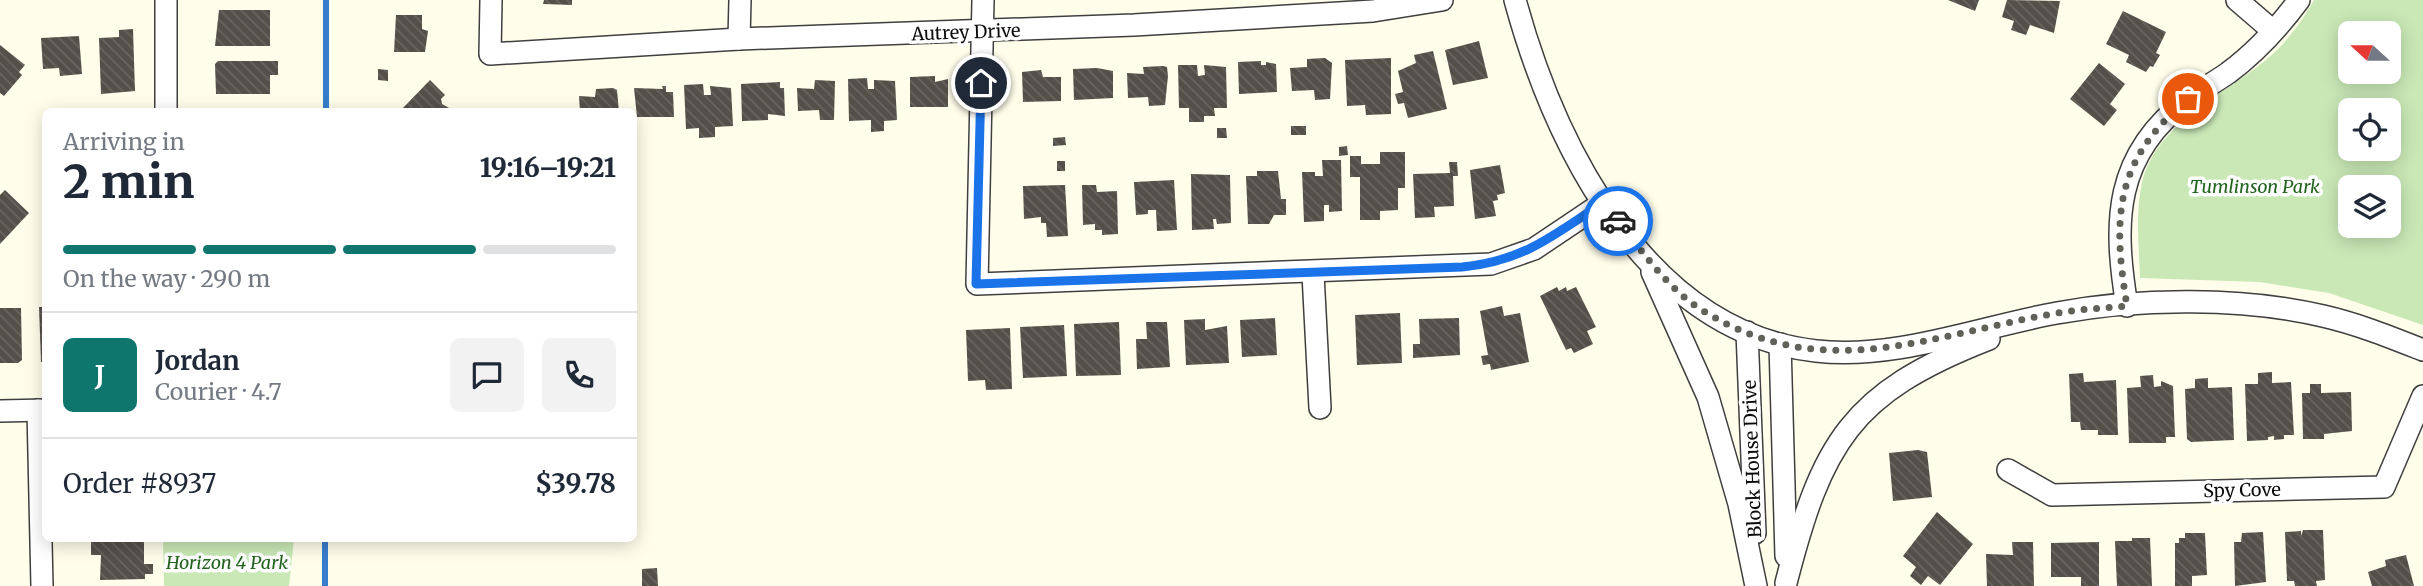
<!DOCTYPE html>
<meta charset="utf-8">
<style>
body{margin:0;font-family:Merriweather,serif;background:#f2f2f3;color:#1f2937;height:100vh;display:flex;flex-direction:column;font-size:26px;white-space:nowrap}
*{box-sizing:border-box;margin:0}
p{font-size:23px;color:#747a83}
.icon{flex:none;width:38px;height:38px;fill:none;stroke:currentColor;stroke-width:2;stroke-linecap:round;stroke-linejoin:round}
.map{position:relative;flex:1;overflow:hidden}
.sheet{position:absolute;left:42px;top:108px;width:595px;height:434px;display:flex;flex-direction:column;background:#fff;border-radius:10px;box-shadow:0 4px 18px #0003}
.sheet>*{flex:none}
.needle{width:46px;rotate:291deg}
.fabs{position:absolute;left:2338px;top:21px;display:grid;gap:14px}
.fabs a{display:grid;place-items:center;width:63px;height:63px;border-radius:10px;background:#fff;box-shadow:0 4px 18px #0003;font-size:35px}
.pin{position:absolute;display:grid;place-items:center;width:60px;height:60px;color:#fff;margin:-30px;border:4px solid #fff;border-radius:50%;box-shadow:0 2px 7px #0007}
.courier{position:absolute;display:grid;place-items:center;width:70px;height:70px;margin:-35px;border:5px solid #1a73e8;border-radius:50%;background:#fff;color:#222;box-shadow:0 2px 9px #0007}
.overview em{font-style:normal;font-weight:800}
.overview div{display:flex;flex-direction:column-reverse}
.overview{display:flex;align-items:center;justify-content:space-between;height:119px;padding:0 21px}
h1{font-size:46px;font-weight:800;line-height:52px}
.bar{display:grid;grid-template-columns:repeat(4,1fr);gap:10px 7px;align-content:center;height:84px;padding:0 21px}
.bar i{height:9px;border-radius:5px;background:#e0e1e3}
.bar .on{background:#0f766e}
.bar p{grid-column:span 4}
.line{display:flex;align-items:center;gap:18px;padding:0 21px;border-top:2px solid #e0e1e3}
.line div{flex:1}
.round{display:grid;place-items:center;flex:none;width:74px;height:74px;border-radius:10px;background:#f2f2f3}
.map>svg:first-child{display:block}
.park{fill:#c9e8b6;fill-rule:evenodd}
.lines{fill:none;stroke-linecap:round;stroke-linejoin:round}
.stream{stroke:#387dcc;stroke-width:6}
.building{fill:url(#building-back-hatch)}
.minor-casing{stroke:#3f3f3f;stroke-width:24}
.minor{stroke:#fff;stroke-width:21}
.done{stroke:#61615a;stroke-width:7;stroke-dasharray:0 12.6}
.route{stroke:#1a73e8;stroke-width:9}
.labels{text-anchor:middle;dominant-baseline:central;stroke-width:7;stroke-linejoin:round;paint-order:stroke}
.street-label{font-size:18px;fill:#0c0c0c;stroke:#fff}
.park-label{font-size:18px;font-style:italic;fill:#22631d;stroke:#fff}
</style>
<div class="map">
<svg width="2423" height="586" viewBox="0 0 2423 586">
<defs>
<pattern id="building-back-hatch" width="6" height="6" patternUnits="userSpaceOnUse" patternTransform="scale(1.75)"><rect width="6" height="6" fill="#554f49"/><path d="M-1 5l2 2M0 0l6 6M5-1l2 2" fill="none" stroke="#68645f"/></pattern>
</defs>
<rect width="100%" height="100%" fill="#fffeeb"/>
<g class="park">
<path d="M2314,0H2423V325L2329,293L2259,282L2140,278C2139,247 2135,214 2142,183C2157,119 2233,92 2276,51C2292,35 2303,19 2314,0ZM2350,33H2389V72H2350ZM2350,110H2389V149H2350ZM2350,187H2389V226H2350Z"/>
<path d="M163,539H294L289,586H164Z"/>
</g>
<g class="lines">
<g class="stream">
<path d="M326,112V0"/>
<path d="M325,586V539"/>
</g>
</g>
<g class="building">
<path d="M544,0H572V5L543,4Z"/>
<path d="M1948,0H1979L1975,11Z"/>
<path d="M2007,0L2060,1L2054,33L2030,25L2026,35L2011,30L2014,21L2002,17Z"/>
<path d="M219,10H270V46H215Z"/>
<path d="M2123,11L2166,32L2156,53L2160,55L2153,67L2150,66L2146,72L2126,62L2129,55L2106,44Z"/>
<path d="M396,15H422V29L428,31L425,52H394Z"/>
<path d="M133,29L135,91L101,94L99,38L119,37V30Z"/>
<path d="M79,36L82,74L60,76L59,68L43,69L41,38Z"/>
<path d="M1479,41L1488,78L1453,85L1445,50Z"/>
<path d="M0,45L25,65L19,72L22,75L4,96L0,93Z"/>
<path d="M1433,51L1447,109L1408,118L1404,103L1398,104L1395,94L1403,92L1398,71L1416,63L1414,55Z"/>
<path d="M1325,58L1332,63L1330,99L1315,100L1314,90L1292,91L1290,68L1307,67V59Z"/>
<path d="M1391,58V114L1366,115L1365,105L1347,106L1345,60Z"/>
<path d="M218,61H278V75H270V94H216L215,64Z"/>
<path d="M1261,61V65H1266V62L1276,64L1277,92L1239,94L1238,62Z"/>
<path d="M2099,63L2125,84L2110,104L2117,110L2104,126L2070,99Z"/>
<path d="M1178,65H1197L1198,76L1205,75L1204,65L1226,67L1227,108H1214L1215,116H1204V122H1189V108H1179Z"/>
<path d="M1163,66L1167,67L1168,76L1165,105L1149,106L1148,97L1128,98L1127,73L1144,74L1143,67Z"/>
<path d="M1097,68L1113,71V98L1074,100L1073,69Z"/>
<path d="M378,69L388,70V81L378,80Z"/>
<path d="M1041,70L1043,77H1061V101L1023,102L1022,72Z"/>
<path d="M935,76V82L948,79V107H910V77Z"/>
<path d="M867,78L868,89H874V80L895,81L897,120L884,121V131L871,132V120L849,121L848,79Z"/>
<path d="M430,80L445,95L441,99L442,104L456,112H405L402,109Z"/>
<path d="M815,80L835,81L834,120H820L819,110L798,111L797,88L814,89Z"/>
<path d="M780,82V88H784L785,116L768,114V120L742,121L741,84Z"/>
<path d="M703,84L704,95H711L710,86L731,88L733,126L715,127V137L699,138V128L686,129L684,85Z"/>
<path d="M662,86H666V92H673L674,117H637L634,88L663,89Z"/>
<path d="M613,88L617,90L619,112H580L579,96L595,97L596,89Z"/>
<rect x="214" y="109" width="57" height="3"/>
<rect x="1291" y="126" width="15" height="9"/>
<path d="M1217,128H1226L1227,138H1217Z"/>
<path d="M1065,137L1066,145L1053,146V138Z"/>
<path d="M1347,146L1348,155L1339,156V147Z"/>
<path d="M1380,152H1405V188H1398V210L1380,211V220H1360V177H1350V156H1361V164H1380Z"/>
<path d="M1322,160H1341L1342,211L1329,212V205H1324V221L1304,222L1302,172H1315V176H1323Z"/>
<rect x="1057" y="161" width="8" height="10"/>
<path d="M1449,162H1457L1458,176H1453L1454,206L1434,207L1435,217L1415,218L1413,174L1450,173Z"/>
<path d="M1500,165L1505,193L1497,195L1498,200L1493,201L1496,216L1475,219L1470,170Z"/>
<path d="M1257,171H1278L1281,199H1286V215H1274L1269,224H1248L1246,176H1257Z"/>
<path d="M1191,174L1230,175L1231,223L1217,224L1216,219H1213L1214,229L1192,230Z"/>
<path d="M1174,180L1177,230L1157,231L1156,210H1148V214L1136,215L1134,182Z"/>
<path d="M1065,185L1068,236L1047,237L1046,223H1041V217L1024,219L1023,186Z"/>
<path d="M1082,185H1096L1097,192L1117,191L1118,234L1102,235V230H1095V224L1083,225Z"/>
<path d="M5,190L29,213L0,244V195Z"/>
<path d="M1557,287L1559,291L1566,287L1567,291L1576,287L1596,327L1587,331L1593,344L1574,353L1571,348L1566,350L1540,296Z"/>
<path d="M1502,306L1504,316L1520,313L1529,362L1491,370L1490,364L1483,365L1481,356L1488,355L1480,311Z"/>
<path d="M39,307H46V362H41Z"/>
<path d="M0,308H21L22,360L18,363H0Z"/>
<path d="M1400,313L1402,363L1357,365L1355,315Z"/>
<path d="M1275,318L1277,355L1242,357L1240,320Z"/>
<path d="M1459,318L1460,355L1413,358V344H1420L1419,319Z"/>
<path d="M1205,319V330L1227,326L1229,363L1186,365L1184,320Z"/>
<path d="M1119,322L1121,375L1076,376L1074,324Z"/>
<path d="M1146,322H1167L1170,367L1137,369L1136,339H1147Z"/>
<path d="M1064,325L1067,376L1023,378L1020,327Z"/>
<path d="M1010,328L1012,389L986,390L985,380L968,381L966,330Z"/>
<path d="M2272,372V383L2291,382L2294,435H2284V439L2274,440V436L2268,437V440L2247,441L2245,384H2258V373Z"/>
<path d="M2083,373L2084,382L2116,380L2118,435H2098V430H2081L2080,422H2071L2069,374Z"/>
<path d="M2153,375L2154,387L2161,386V381L2173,386L2175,437H2166V443H2129L2127,388L2141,387L2140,376Z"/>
<path d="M2208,378V388L2232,387L2234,440L2191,442L2187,439L2185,389L2195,388V379Z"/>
<path d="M2310,384H2321V393L2351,392L2352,431L2324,434V439H2303L2302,393H2310Z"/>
<path d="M1918,450L1927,452L1932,497L1893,501L1889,453Z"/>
<path d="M1937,512L1973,544L1940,585L1928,576L1921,585L1910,576L1916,567L1903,556Z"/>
<path d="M2303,530H2323L2325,580L2316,581L2317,586H2295L2294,581H2287L2285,532L2301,531V536Z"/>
<path d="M2263,532L2266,582L2235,586L2234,542H2241L2242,533Z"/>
<path d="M2185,533H2205L2207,575L2192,576V586H2175V543H2179V538H2185Z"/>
<path d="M2132,538H2150L2152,586H2117L2115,541H2132Z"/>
<path d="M144,541V564H153V574H145V579L100,580L101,555H91V542Z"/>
<path d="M2012,542H2033L2034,586H1987L1986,554L2013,555Z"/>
<path d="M2099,542V586H2081V577H2051V543Z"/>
<path d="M2406,555L2414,586H2372L2368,572L2386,566L2385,560Z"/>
<path d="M657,568L658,586H642V569Z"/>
</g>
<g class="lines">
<g class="minor-casing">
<g id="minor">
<path d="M491,0L490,54L739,39L1134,25L1373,11L1442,0"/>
<path d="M983,0L977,284L1491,264L1534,249L1604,202"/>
<path d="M1515,0C1555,146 1646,332 1816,351C1896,360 1979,327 2057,313C2138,298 2243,297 2323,316C2358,324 2390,337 2423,350"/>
<path d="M2237,0L2273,31"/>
<path d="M739,39L740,0"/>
<path d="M166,112V0"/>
<path d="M1652,272L1708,397L1739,504L1756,586"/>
<path d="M1313,274L1320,408"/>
<path d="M2127,306C2113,221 2114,155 2188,99C2201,90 2215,82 2228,73C2255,53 2279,27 2299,0"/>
<path d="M1747,332L1755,533"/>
<path d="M1780,344L1786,556"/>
<path d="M38,410L42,586"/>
<path d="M0,411L46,410"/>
<path d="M2008,470L2052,495L2384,487L2423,396"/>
<path d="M1786,583C1822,443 1850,393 1989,339"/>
</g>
</g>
<use href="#minor" class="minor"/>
</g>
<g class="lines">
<path class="done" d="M1618,221C1643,252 1668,289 1702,310C1824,387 1931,334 2058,313C2081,309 2104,308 2127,306C2112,216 2115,160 2188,99"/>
<path class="route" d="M981,83L976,284L1462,267C1524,261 1554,235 1604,202L1618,221"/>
</g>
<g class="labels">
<g class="street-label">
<text transform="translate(966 32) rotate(-2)">Autrey Drive</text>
<text transform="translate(1752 459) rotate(-92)">Block House Drive</text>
<text transform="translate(2242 490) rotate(-1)">Spy Cove</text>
</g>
<g class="park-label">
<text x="2255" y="186">Tumlinson Park</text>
<text x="227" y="562">Horizon 4 Park</text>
</g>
</g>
</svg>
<div class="fabs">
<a><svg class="needle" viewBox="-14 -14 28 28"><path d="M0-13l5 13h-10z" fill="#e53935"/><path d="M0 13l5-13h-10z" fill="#747a83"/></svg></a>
<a><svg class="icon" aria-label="locate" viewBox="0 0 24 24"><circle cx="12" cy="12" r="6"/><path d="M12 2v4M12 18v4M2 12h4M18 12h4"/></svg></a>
<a><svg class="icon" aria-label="layers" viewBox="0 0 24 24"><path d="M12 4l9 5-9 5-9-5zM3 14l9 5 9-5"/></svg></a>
</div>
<div class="pin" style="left:2188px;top:99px;background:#ea580c"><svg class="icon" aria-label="bag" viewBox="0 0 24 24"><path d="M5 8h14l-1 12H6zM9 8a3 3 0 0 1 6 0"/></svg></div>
<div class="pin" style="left:981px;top:83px;background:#1f2937"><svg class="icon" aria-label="home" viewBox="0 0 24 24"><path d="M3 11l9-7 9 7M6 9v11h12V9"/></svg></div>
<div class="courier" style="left:1618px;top:221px"><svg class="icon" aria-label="car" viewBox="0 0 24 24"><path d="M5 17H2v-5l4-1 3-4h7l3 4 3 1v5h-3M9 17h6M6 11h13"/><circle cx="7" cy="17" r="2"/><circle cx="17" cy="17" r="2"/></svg></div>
<section class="sheet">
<div class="overview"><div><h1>2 min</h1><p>Arriving in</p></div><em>19:16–19:21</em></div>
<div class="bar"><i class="on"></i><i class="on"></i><i class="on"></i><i></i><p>On the way · 290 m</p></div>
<div class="line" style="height:126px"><b class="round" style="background:#0f766e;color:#fff">J</b><div><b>Jordan</b><p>Courier · 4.7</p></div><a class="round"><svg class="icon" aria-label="chat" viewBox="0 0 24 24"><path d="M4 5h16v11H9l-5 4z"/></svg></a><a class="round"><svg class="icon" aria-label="phone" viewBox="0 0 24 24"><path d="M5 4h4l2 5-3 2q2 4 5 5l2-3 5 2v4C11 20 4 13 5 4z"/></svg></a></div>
<div class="line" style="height:91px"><div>Order #8937</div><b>$39.78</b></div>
</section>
</div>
